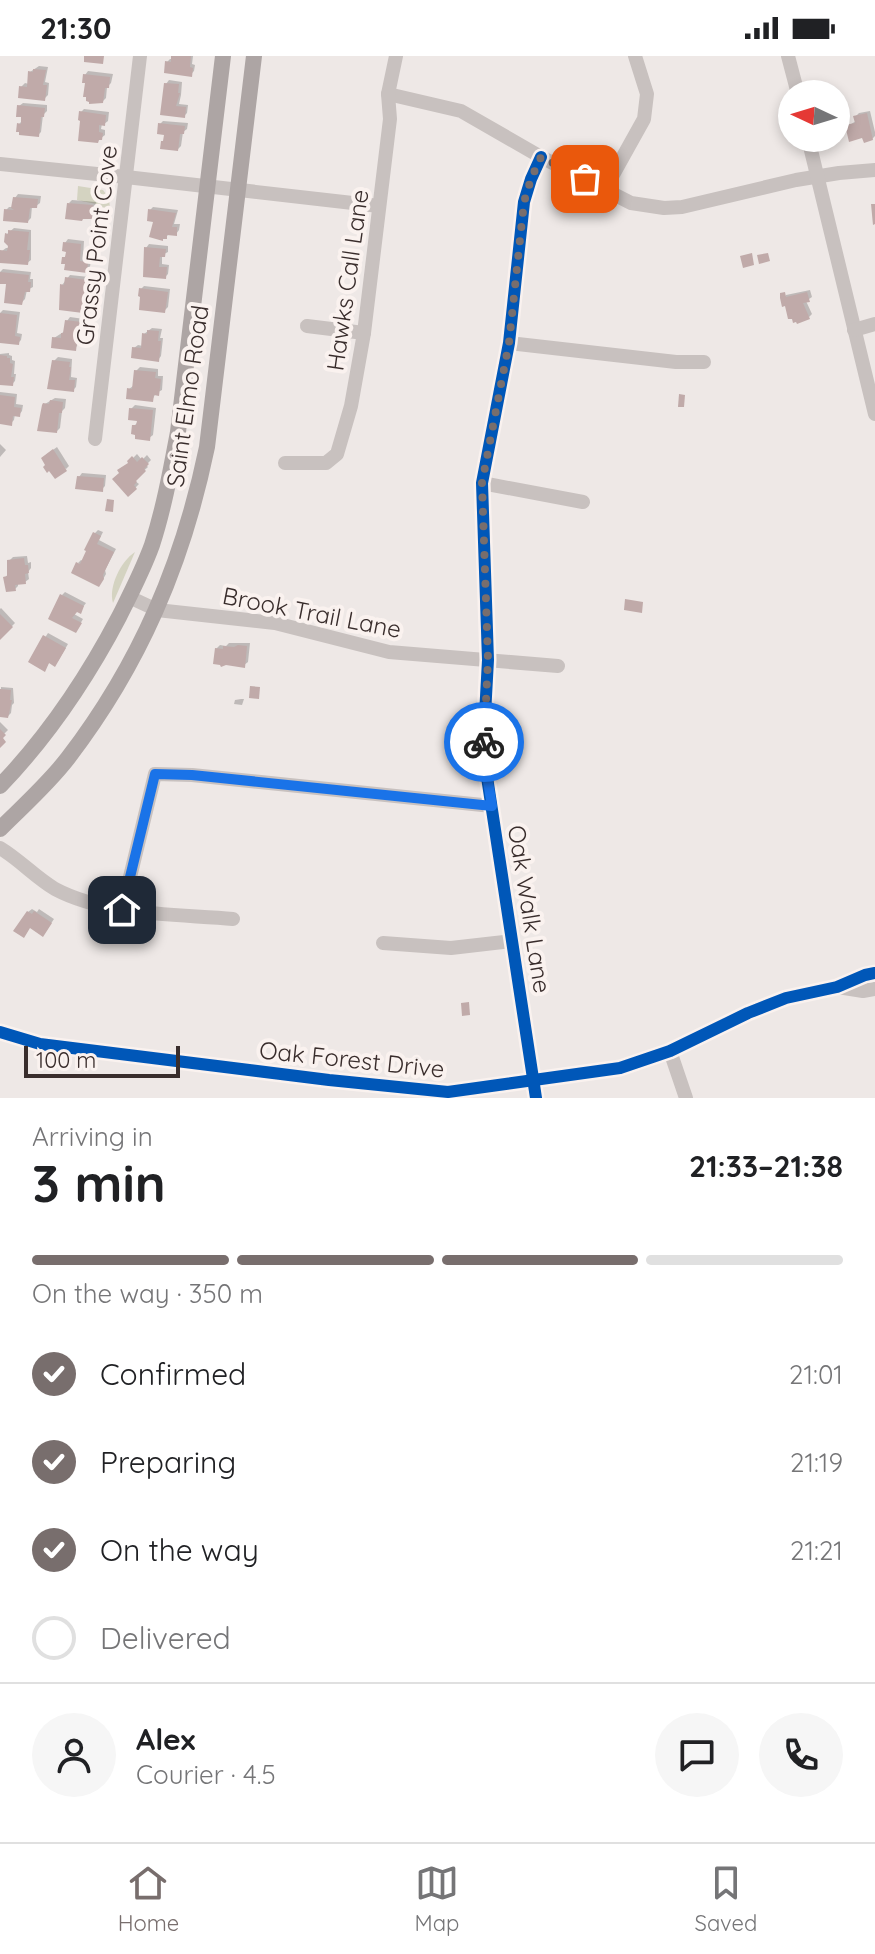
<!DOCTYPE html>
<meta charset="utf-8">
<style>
body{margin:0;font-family:Quicksand,sans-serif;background:#f6f6f6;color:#202124;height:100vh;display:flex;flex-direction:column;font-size:30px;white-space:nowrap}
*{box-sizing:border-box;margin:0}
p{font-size:26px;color:#757577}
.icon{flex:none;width:44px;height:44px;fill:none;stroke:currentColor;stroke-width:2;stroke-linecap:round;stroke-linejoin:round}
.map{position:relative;height:1042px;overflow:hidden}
.panel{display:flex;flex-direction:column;background:#fff;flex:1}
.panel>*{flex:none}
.needle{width:52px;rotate:274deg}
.controls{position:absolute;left:778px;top:24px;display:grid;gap:16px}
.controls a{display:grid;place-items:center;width:72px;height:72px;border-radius:50%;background:#fff;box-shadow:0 4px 12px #0003;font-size:40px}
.scale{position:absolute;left:24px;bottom:20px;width:156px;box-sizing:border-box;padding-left:8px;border:4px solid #392d2c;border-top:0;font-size:22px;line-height:28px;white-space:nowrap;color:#392d2c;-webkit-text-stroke:6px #faf2ef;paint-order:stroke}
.pin{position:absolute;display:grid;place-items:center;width:68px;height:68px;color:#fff;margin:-34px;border-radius:16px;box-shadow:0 4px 12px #0006}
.courier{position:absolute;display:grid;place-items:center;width:80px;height:80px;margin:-40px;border:6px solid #1a73e8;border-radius:50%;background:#fff;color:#222;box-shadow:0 2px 10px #0007}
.head em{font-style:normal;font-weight:700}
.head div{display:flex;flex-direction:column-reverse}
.head{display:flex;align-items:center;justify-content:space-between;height:136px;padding:0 32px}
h1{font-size:52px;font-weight:700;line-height:60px}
.bar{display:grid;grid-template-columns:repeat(4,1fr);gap:12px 8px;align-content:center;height:96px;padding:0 32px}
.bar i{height:10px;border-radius:6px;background:#e0e0e0}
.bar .active{background:#786e6d}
.bar p{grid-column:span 4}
.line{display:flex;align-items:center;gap:20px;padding:0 32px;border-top:2px solid #e0e0e0}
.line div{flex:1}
.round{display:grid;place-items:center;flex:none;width:84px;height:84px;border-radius:42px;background:#f6f6f6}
ol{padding:0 32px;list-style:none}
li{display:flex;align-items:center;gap:24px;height:88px}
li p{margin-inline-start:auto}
li .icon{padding:8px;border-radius:50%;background:#786e6d;color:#fff;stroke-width:4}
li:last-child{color:#757577}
li i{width:44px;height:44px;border:4px solid #e0e0e0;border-radius:50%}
.status{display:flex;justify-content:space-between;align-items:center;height:56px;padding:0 40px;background:#fff;direction:ltr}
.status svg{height:22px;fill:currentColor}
.menu{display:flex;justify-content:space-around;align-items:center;height:112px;border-top:2px solid #e0e0e0;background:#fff;font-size:22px;color:#757577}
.menu a{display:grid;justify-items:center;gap:4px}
.menu .active{color:#786e6d}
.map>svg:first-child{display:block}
.green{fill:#d4d3c1}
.shadow{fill:#0003}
.building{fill:#c0aaa9}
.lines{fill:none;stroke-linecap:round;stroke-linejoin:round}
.minor{stroke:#c8c1bf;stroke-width:14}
.major{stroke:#ada5a4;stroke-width:16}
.cycleway-casing{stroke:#faf2ef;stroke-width:17}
.cycleway{stroke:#0057b8;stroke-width:12}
.done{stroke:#786e6d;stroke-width:8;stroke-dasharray:0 14.4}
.route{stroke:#1a73e8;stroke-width:10}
.labels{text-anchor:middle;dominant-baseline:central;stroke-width:8;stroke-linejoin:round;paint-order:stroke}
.street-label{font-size:24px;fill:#392d2c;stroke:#faf2ef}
</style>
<div class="status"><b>21:30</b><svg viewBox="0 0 49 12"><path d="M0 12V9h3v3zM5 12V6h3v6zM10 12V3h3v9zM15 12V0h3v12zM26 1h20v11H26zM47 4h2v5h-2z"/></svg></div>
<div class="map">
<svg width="875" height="1042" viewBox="0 0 875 1042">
<rect width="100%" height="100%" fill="#eee8e6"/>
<g class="green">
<path d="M78,130L103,134L109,142L110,153L96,151V148L77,144Z"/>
<path d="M135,496L113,547C108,531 121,505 135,496Z"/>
</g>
<g class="shadow">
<path d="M173,0H193L192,8L195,9L194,15L191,18L167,6L170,3H173Z"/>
<path d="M39,10L48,11L45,26L49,27L48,39L44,43L21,31L25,27L29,28L30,16Z"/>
<path d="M88,15L113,18L111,27L107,31L106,42L102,46L85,19Z"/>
<path d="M169,24L182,26L181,39L179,48L188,49L187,57L184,60L162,57L166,28Z"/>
<path d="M23,47L47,49V55L43,59L41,76L38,79L19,68L23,64L19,50Z"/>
<path d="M84,53L109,56L108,65L104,68H102L101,73L105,74V79L101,82L81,56Z"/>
<path d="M870,55L875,76V80L872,83L848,70L856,65L855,61L859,57Z"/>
<path d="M163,65L188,67L187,73L183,76L181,90L178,93L165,83L167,77L160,68Z"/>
<path d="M18,138L41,140L40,147L36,150H32L31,162L28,165L6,154L9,151H13L15,142Z"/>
<path d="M72,144L96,146L94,158L91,161L69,147Z"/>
<path d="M153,151L178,154L174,168H180L179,174L176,178L170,177L166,181L150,154Z"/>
<path d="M14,172L31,174V204L27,207L2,195L6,192H12L7,178Z"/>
<path d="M68,183L84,185L83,202L91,203L90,211L87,215L64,202L68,198L65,187Z"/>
<path d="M149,188L168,190V196L162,199V208L169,209L168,218L165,221L146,192Z"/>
<path d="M3,213L31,216L30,223H33V231L27,234L25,243L22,246L8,227L0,226V216Z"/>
<path d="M70,219L89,221L85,251L82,255L62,229Z"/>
<path d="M144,230L170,233L168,251L165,254L141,233Z"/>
<path d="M810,234L812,241L806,245L812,258L809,261L783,243L786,239Z"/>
<path d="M3,254L20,256L17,277L22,278L21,284L18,287L0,285V257Z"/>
<path d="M70,261L84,263L80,275L83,276L82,281L75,293L54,282L65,275L67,265Z"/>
<path d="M152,272L162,273L160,282H163L161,300L158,304L134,292L138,289L143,290L144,278Z"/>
<path d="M9,297V299L12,300V304L15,305L14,318H16L15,325L12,328L0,327V298Z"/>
<path d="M58,301L72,303L71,321L77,322L76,331L73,334L54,305Z"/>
<path d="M140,311L158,313V320H163L162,334L156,337L152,344L129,333L133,330L136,315Z"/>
<path d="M0,336L17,338L16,348L23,349L22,355L19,359L15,358L14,364L11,367L0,366Z"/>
<path d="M55,342L66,343L65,352L62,355L60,372L57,375L45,348Z"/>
<path d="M135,349L156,352L153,379L149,382L134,370L141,363L131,353Z"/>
<path d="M0,388L6,394L0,401Z"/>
<path d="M57,391L69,410L66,413L46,399Z"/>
<path d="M137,398L142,404L147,399L151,404L146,409L148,411L138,420L135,425L139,428L129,438L130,405Z"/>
<path d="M82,417L106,419L105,430L102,433L79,421Z"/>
<path d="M98,474L103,476L99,484L116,493L105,514L106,518L102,525L78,507L81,504L83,505L95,477Z"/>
<path d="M27,500L28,507L31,506V512L28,516L29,523L25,526L18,527V530L15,533L5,522L8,518L9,505L13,501Z"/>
<path d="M65,536L86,547L80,555L77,554L74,558L83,563L76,575L62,539Z"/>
<path d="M1,552L15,567L0,582V553Z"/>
<path d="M48,577L68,588L58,605H50L47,610L30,605Z"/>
<path d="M229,587H250L248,606L244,609L216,593L220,589L226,590Z"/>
<path d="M1,631L13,632L14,647L12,649L11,657L8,660L0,659Z"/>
<path d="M241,643H244L242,649L234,648L235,644Z"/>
<path d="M0,666L8,674L0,682Z"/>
<path d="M32,853L37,856L39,853L54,863L46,875L31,870L28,856Z"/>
</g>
<g class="building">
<path d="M84,0H104L103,8L84,6Z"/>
<path d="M171,0H191L190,11L193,12L192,21L164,17L165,5L171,6Z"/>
<path d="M33,13L46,14L43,29H47L45,45L18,42L19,30L27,31L28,15L33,16Z"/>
<path d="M83,18L110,21L109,32H105L103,47L89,48V46L86,45V41H83L85,27H82Z"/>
<path d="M164,27L179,28L178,37H180L176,50L186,51L185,62L160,59Z"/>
<path d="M17,49L45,52L44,61H41L39,81L19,79V76H16L17,67L21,68V61H16Z"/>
<path d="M79,55L106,59L105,70L99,69V76L103,77L102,84H99L98,87L78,85L80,65L78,64Z"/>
<path d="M867,57L873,84L864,87L862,82L849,86L845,69L855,67L853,60Z"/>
<path d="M158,67L185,70L184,78H180L178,95L160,93L161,85H163L164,79L157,78Z"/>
<path d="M13,141L38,143L37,152H30L28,167L3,165L4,153L14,154L11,152Z"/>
<path d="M67,147L93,149L92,163H83L82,165L65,163Z"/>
<path d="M871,148H875V168L873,169Z"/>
<path d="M148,153L176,157L172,171H177V180L167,179V183H163V185L149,181L153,166L147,165Z"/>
<path d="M8,174L29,176L27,194H30L28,209L0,207V194L7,195L8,190L4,186L5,177L8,178Z"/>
<path d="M63,186L81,188L80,205L88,206L87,217L64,214L65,208H61L62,201H65L66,196L62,195Z"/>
<path d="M144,191L166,193L165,201H160L159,211H167L166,223L143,221Z"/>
<path d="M752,197L754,209L743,212L740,200Z"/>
<path d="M768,197L770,205L759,208L757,199Z"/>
<path d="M0,216L29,219L28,226H31L30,236H25L22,249L4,247L6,228H0Z"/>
<path d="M65,221L87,224L83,257L59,254L60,228L64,229Z"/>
<path d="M139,232L168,236L165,257L139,254L140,241L138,240Z"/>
<path d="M785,236L786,241L807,236L810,246L803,247L810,263L797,268L796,266L793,267L792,263H788L785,250L782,251L780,242V237Z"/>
<path d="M0,257L17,259L15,280L20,281L19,289L0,287Z"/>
<path d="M65,264L82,266L81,274H78L77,278H80L79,286H77L76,295L51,292L52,281L61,282V277H63Z"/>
<path d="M147,274L159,275L158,285H161L159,306L131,302L132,291L141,292L142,277L147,278Z"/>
<path d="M0,299L7,300V302H10V307L13,308L11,321H14L13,330L0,329Z"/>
<path d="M52,304L70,306L69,311H71L69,324H75L74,336L47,333Z"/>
<path d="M134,314L156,316L155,322L161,323L159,340L154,339L153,346L126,343L127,332L132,333Z"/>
<path d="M679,338L685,339L684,351H678Z"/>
<path d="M0,339L15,341L14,351L21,352L20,361L13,360L12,370L0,368Z"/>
<path d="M50,344L63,346L62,357H59L57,377L37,375L42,349L43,347L49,348Z"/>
<path d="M129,352L153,354L150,385L135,383V379L131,378L132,369H136L137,365L128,364Z"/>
<path d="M53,393L67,415L55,423L49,415L47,417L43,411L45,409L41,402Z"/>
<path d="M132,400L137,406L142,401L149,408L144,413L146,415L136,425L137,426L134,429L137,433L128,441L112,423L119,417L117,414L128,407L127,405Z"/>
<path d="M77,420L104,422L103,436L75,433Z"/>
<path d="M107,443L114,444L113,456L105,455Z"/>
<path d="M93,476L101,480L97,488L114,496L103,519L104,523L99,531L71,517L76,506L80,508L86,495L84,494Z"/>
<path d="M24,502L25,509H28L29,517L25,518L26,528L15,529L16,535L6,536L3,521L7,520V504Z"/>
<path d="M60,538L84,550L81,558L77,556L72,562L82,567L76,577L48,563Z"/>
<path d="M625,543L643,546L642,557L624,554Z"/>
<path d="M0,558L13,571L0,584Z"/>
<path d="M43,579L66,592L55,611L49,607L45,616L28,606Z"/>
<path d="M238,589L247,590L245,612L226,609L221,611L220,609L213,608L215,592L223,593V590L234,591Z"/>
<path d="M250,630L260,631L259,643L249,642Z"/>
<path d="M0,633L11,634L10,644H12L8,662L0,661Z"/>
<path d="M0,673L6,679L3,682L6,686L0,692Z"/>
<path d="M27,855L32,858L34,855L52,867L43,881L30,872L24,882L13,875Z"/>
<path d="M469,946L470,959L462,960L461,947Z"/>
</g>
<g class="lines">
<g class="minor">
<path d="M788,0L798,38"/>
<path d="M388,38L461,55L541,101L631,147L664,152L682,151L796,124L839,117L875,114"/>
<path d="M808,82L875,358"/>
<path d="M0,108L126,121L379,150"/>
<path d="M605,133L644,63L647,38L635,0"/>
<path d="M307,270L364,277"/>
<path d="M854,274L875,268"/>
<path d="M509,287L676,306H704"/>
<path d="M95,383L140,0"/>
<path d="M285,407H326L337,398L351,350L364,277L390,63L388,38L396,0"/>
<path d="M482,427L583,446"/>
<path d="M129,541L157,554L275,567L389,596L558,610"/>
<path d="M0,792C20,804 35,821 55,833C106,860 176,858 233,863"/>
<path d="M122,854L155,718L192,719L492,750"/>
<path d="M383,887L451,892L512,885"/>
<path d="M838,931L863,935L875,933"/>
<path d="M0,976L40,988L329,1024L448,1036L620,1012L670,995L748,957L786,942L837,931L865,919L875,917"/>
<path d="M670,995L686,1042"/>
<path d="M536,1042L483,695L488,604L482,427L509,287L524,146L531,123L541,101"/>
</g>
<g class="major">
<path d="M0,730C48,680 87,622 119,561C131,537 143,514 152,489C164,452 171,413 178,376L223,0"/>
<path d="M0,773C23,750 48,728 68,702C140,608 183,507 207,391L254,0"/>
</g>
<g class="cycleway-casing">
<g id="cycleway">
<path d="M0,976L40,988L329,1024L448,1036L620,1012L670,995L748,957L786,942L837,931L865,919L875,917"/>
<path d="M536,1042L483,695L488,604L482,427L509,287L524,146L531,123L541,101"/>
</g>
</g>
<use href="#cycleway" class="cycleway"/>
</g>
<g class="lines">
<path class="done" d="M484,686L488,604L482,427L509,287L524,146L531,123L541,101L585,123"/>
<path class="route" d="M122,854L155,718L192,719L492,750L483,695L484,686"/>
</g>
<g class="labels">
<g class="street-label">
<text transform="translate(96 189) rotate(-83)">Grassy Point Cove</text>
<text transform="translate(347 224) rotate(-82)">Hawks Call Lane</text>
<text transform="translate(187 340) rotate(-82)">Saint Elmo Road</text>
<text transform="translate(312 556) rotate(11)">Brook Trail Lane</text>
<text transform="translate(530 853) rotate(81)">Oak Walk Lane</text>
<text transform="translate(352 1003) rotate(6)">Oak Forest Drive</text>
</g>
</g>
</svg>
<div class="controls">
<a><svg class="needle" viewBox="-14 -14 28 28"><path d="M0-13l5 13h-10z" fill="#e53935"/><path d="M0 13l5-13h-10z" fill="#757577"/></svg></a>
</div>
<div class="scale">100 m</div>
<div class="pin" style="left:585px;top:123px;background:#ea580c"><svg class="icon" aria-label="bag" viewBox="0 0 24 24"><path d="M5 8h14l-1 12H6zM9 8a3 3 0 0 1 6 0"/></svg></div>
<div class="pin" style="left:122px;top:854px;background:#1f2937"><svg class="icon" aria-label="home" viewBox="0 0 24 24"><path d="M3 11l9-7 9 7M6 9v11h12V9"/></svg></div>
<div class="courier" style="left:484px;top:686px"><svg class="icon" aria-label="bike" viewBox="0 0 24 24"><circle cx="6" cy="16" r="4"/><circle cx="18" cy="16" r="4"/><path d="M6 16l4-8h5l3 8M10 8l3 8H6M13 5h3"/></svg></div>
</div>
<section class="panel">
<div class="head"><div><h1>3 min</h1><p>Arriving in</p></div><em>21:33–21:38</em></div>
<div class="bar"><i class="active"></i><i class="active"></i><i class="active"></i><i></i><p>On the way · 350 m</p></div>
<ol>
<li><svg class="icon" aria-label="check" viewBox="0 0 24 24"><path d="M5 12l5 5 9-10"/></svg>Confirmed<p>21:01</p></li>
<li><svg class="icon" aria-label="check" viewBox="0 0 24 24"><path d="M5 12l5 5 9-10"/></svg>Preparing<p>21:19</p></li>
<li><svg class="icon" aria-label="check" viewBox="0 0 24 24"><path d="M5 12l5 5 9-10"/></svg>On the way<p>21:21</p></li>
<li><i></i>Delivered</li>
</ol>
<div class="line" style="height:144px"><a class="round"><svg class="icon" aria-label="person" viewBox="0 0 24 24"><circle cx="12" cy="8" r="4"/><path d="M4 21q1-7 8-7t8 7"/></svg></a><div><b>Alex</b><p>Courier · 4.5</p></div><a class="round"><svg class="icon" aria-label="chat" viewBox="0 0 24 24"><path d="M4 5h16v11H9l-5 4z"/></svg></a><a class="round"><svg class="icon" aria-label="phone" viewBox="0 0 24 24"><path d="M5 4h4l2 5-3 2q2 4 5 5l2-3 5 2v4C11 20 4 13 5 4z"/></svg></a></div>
</section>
<nav class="menu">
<a class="active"><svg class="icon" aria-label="home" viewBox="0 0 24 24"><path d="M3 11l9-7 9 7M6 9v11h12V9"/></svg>Home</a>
<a><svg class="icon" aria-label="map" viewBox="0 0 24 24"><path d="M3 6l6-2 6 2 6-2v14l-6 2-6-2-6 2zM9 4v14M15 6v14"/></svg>Map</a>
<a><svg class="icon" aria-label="saved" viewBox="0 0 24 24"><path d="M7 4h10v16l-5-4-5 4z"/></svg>Saved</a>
</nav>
